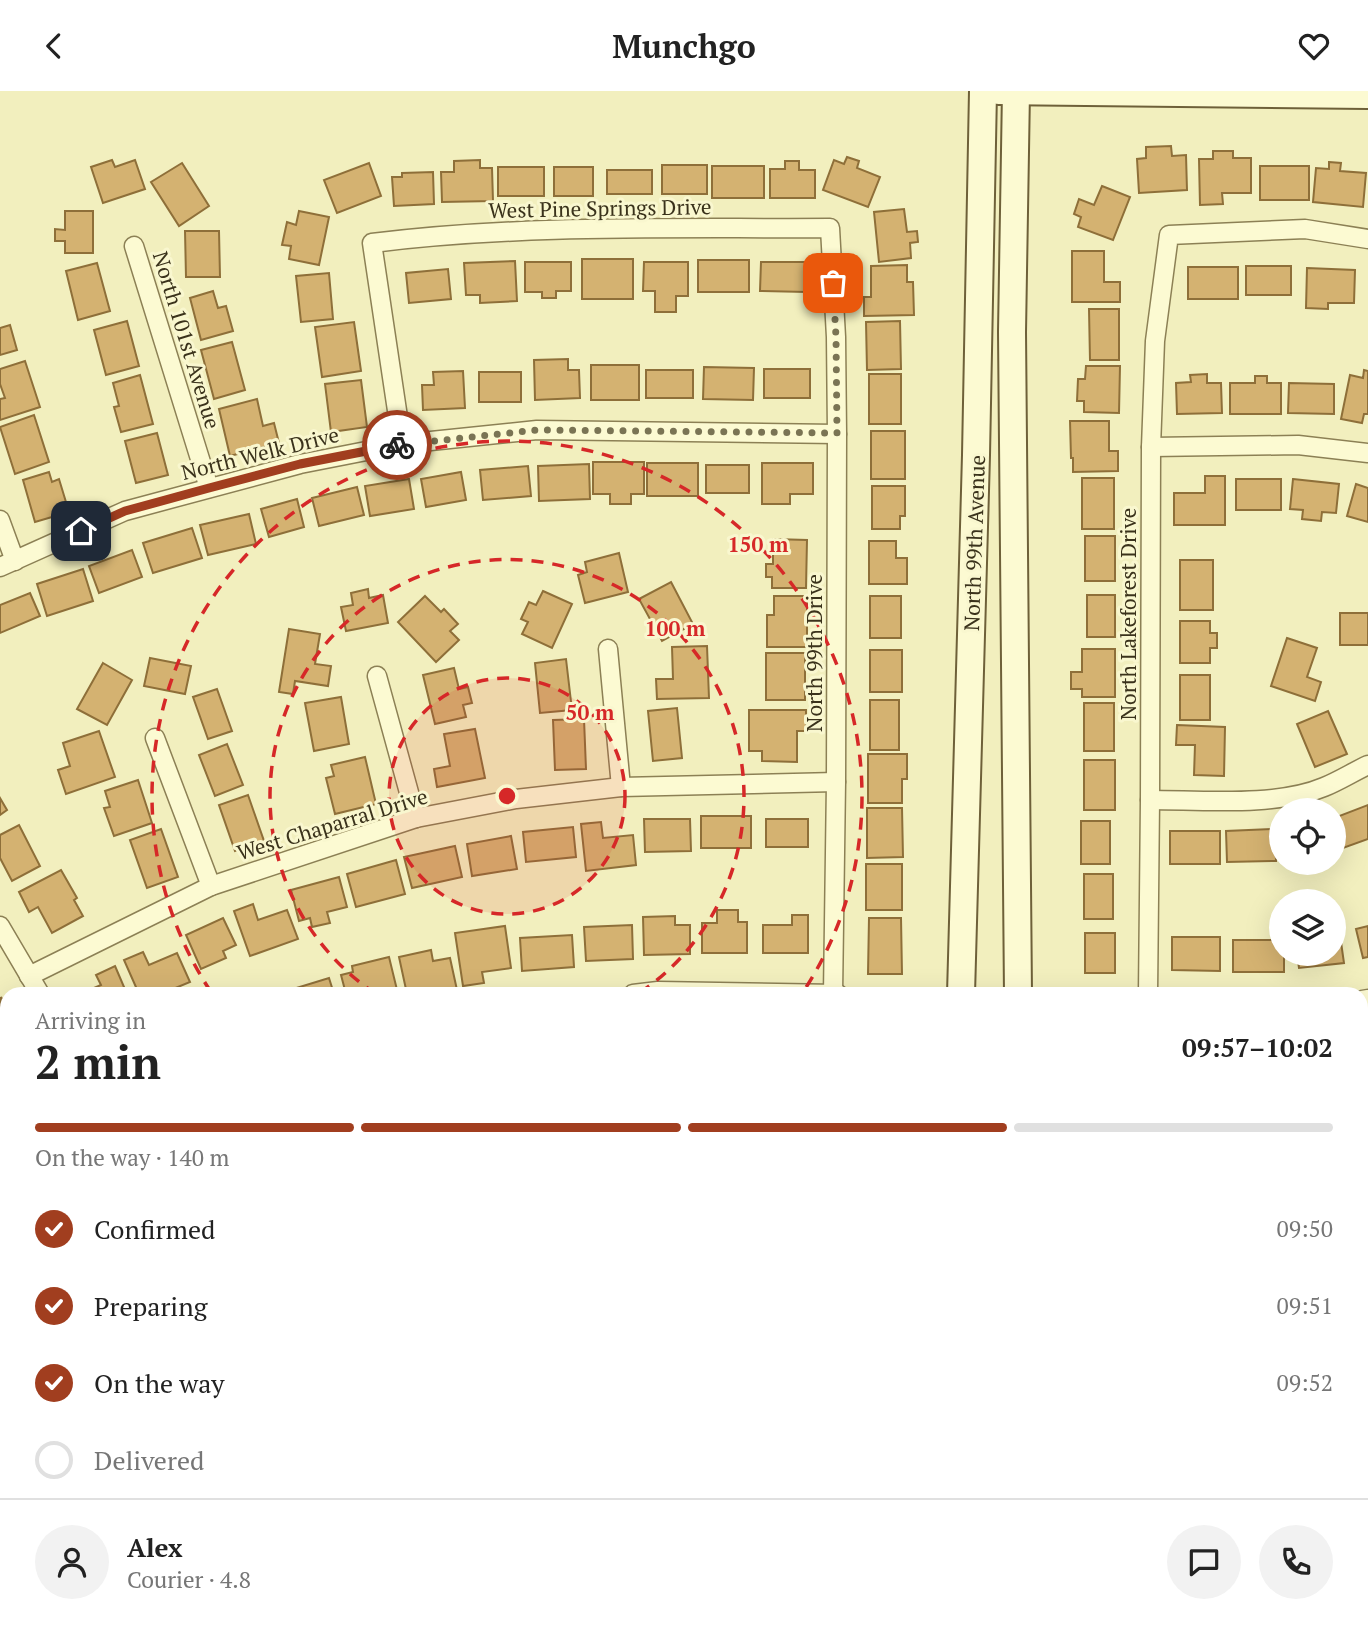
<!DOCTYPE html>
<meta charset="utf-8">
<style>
body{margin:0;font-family:"PT Serif",serif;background:#f2f2f2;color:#222;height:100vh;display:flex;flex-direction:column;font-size:26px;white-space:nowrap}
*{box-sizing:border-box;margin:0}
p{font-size:23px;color:#767676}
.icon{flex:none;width:38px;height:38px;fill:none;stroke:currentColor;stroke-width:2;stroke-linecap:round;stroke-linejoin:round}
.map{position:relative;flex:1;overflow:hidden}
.drawer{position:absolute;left:0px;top:896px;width:1368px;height:653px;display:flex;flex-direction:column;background:#fff;border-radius:21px 21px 0 0;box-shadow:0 7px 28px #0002}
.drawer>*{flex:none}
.buttons{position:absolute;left:1269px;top:707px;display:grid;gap:14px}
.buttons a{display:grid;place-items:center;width:77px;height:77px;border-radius:50%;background:#fff;box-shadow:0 7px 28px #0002;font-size:35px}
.pin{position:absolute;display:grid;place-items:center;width:60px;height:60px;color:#fff;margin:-30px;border-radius:14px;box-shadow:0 4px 10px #0006}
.courier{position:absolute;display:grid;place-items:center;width:70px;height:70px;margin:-35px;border:5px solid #a13e1f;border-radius:50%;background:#fff;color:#222;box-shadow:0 2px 9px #0007}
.headline em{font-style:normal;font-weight:700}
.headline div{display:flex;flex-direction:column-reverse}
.headline{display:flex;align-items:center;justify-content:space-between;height:119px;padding:0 35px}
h1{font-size:46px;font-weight:700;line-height:52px}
.bar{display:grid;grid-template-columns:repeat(4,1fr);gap:10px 7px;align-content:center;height:84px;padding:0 35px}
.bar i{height:9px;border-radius:5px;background:#e0e0e0}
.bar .current{background:#a13e1f}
.bar p{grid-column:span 4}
.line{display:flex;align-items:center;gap:18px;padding:0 35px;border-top:2px solid #e0e0e0}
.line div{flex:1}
.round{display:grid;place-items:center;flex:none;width:74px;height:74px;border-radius:37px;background:#f2f2f2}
ol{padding:0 35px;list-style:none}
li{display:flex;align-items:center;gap:21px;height:77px}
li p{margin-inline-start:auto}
li .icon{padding:7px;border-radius:50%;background:#a13e1f;color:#fff;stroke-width:4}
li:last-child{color:#767676}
li i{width:38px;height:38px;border:4px solid #e0e0e0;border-radius:50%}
header{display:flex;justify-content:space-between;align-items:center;height:91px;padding:0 35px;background:#fff;font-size:32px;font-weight:700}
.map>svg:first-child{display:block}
.water{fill:#a2c3c1;stroke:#689292;stroke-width:2}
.building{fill:#d4b271;stroke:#8e6f39;stroke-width:2}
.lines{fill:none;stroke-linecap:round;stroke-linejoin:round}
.street-casing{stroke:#8c8055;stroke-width:21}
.secondary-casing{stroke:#6e6039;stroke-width:30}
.street{stroke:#fcfad2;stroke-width:18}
.secondary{stroke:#fcfad2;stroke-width:26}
.done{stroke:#7a7454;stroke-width:7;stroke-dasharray:0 12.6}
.route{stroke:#a13e1f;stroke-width:9}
.ring{fill:none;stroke:#d62828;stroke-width:3.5;stroke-dasharray:12 9}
.labels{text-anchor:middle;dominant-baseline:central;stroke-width:6;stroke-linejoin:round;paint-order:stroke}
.street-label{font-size:21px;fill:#3a321b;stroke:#f9f7cf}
.centre{fill:#d62828;stroke:#f9f7cf;stroke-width:3.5}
.ring-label{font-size:21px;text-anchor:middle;font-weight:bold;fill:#d62828;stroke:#f9f7cf;stroke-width:6;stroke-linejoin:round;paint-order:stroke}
</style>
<header><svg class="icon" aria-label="back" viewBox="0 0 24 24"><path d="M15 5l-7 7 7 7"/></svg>Munchgo<svg class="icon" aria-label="heart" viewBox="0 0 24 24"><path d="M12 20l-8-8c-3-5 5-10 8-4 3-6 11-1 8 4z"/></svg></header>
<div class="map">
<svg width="1368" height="1548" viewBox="0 0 1368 1548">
<rect width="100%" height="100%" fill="#f2efbe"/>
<rect class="water" x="970" y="1542" width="35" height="6"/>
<g class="building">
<path d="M1171,55L1172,65L1186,64L1187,99L1139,102L1137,68L1146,67V56Z"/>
<path d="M1213,60H1233V67H1251V102H1222L1223,113L1200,114L1199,68H1213Z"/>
<path d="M847,66L859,70L857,77L880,86L868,116L823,99L834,69L844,73Z"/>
<path d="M112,69L115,76L135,69L145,98L103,112L91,76Z"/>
<path d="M480,69V77H492L493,110L442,111L441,81H454V70Z"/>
<path d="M785,70H799V79H815V107H770V78H785Z"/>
<path d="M1329,71L1341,72L1340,80L1366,82L1363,116L1313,111L1316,77L1329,78Z"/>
<path d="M182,72L209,115L179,135L151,91Z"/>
<path d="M369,72L381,105L337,122L324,89Z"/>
<rect x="662" y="74" width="45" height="29"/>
<rect x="712" y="75" width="52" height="32"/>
<rect x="1260" y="75" width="49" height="34"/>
<rect x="498" y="76" width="46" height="29"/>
<rect x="554" y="76" width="39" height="29"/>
<rect x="607" y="79" width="45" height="24"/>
<path d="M433,81L434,113L394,115L392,86H402V82Z"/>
<path d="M1102,95L1130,106L1113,149L1078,136L1081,126L1074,123L1079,108L1094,114Z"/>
<path d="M904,118L907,141L917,140L918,151L910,152L911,167L879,171L874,121Z"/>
<path d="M65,120H93V162H65V150H55V138L65,139Z"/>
<path d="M299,120L329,126L319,174L289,168L291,155L282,154L287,131L296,134Z"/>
<path d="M185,140H219L220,186H186Z"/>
<path d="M1072,160H1104V191H1120V211H1072Z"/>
<rect x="582" y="168" width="51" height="40"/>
<rect x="698" y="169" width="51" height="32"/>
<path d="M515,170L517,210L480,212V204H466L464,172Z"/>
<path d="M525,171H571V200H556V207H542V201H525Z"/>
<path d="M644,171H688V205H676V221H655V200H643Z"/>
<path d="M761,171H806V201L760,200Z"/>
<path d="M97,172L110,220L78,229L66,180Z"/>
<path d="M907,174V191H913L914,224L864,225V206H871V175Z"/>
<rect x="1246" y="175" width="45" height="29"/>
<rect x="1188" y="176" width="50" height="32"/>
<path d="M1307,177L1355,179L1354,212H1328V218L1306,217Z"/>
<path d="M448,178L451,208L409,212L406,182Z"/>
<path d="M329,182L333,228L301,231L296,185Z"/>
<path d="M213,200L218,217L226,215L233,240L201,249L190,207Z"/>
<path d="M1089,218H1119V269H1090Z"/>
<path d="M127,230L139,275L106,284L94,239Z"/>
<path d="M900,230L901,278L867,279L866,231Z"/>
<path d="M354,231L361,280L322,286L315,236Z"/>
<path d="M10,234L17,259L0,264V237Z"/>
<path d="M232,251L245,299L214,308L201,259Z"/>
<path d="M568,268V279H579L580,307L535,309L534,269Z"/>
<path d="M25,270L40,316L0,329V308L5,307L0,293V278Z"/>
<rect x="591" y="274" width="48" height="35"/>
<path d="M1086,275H1120L1119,322L1084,321V310H1077L1078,288H1085Z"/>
<path d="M704,276L754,277L753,309L703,308Z"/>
<rect x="764" y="278" width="46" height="29"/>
<rect x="646" y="279" width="47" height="28"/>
<path d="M1364,279L1368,280V323H1364L1362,332L1341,328L1350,284L1363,287Z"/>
<path d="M463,280L465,317L423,319L422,294H434L433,281Z"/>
<rect x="479" y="281" width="42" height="30"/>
<rect x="869" y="283" width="32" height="50"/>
<path d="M1207,283V292H1221L1222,322L1177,323L1176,292L1191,291L1190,284Z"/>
<path d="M140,284L153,333L121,341L114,316L119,315L113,292Z"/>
<path d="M1255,285H1267V292H1281V323H1230V292H1255Z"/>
<path d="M361,289L367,336L331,341L325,293Z"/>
<path d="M1289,292L1334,293V323L1288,322Z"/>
<path d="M257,308L263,335L274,332L279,352L230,365L219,318Z"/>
<path d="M34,324L49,371L15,383L0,336Z"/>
<path d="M1070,330H1109V360H1118V380L1073,381V367H1071Z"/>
<rect x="871" y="340" width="34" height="48"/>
<path d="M157,342L168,384L136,392L125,350Z"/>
<path d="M593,371H644V403H631V413H610V403H593Z"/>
<rect x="647" y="372" width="51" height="33"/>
<path d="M762,372H813V403H790V413H762Z"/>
<path d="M589,373L590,408L539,410L538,375Z"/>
<rect x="706" y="374" width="43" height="28"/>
<path d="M528,375L531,405L483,409L480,379Z"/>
<path d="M49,381L52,391L59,388L69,421L35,431L23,389Z"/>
<path d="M461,381L466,409L426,416L421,388Z"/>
<path d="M1205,385H1225V434H1174V402H1205Z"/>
<rect x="1082" y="387" width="32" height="51"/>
<path d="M409,388L414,418L370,425L365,395Z"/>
<rect x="1236" y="388" width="45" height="31"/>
<path d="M1293,388L1339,393L1336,422L1322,421L1321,430L1302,428L1303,419L1290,418Z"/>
<path d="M1356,393L1368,397V431L1347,425Z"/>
<path d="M872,395H905V425H900V438H872Z"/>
<path d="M357,396L364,424L319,435L312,407Z"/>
<path d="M297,408L304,436L269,446L261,418Z"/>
<path d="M249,423L256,453L208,464L200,434Z"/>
<path d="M192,437L202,467L153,482L143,452Z"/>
<rect x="1085" y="445" width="30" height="45"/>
<path d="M773,448L807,449L806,497H772V486H766V473H773Z"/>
<path d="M869,450H896V467H907V493H869Z"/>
<path d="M132,459L142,486L99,502L89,475Z"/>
<path d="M619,462L628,501L585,512L578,484L587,481L585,471Z"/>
<rect x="1180" y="469" width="33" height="50"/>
<path d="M83,478L93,510L47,525L37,493Z"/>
<path d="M671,491L693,533L662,550L639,508Z"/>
<path d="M368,498L369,507L383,504L388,532L346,540L341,516L353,514L351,502Z"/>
<path d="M543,500L572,513L552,557L522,543L528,531L521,528L529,511L536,514Z"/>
<path d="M30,502L40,525L0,542V514Z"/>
<rect x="1087" y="504" width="28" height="42"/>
<path d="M425,505L441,521L444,518L458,533L450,540L459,549L436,571L398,531Z"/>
<path d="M774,505H807V556H767V524H774Z"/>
<rect x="870" y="505" width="31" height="42"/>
<rect x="1340" y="522" width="28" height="32"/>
<path d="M1180,530H1210V542H1217V557H1210V572H1180Z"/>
<path d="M289,538L320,543L315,573L331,575L328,595L295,590L293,603L279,601Z"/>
<path d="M1287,547L1317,557L1307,586L1321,591L1315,610L1271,595Z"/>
<path d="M707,555L709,607L657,608L656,588H673L672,556Z"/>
<path d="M1082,558H1115V606H1082V598H1071V581H1082Z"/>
<rect x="870" y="559" width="32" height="42"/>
<rect x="766" y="562" width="39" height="47"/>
<path d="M150,567L191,575L185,603L144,595Z"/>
<path d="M566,568L572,619L540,622L535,572Z"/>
<path d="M103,572L132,589L107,634L77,618Z"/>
<path d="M454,577L459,598L468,596L472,612L463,614L466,626L435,633L423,584Z"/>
<rect x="1180" y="584" width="30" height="45"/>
<path d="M217,598L232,640L208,648L193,606Z"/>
<path d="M341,606L349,653L314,660L305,612Z"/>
<rect x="870" y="609" width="29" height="50"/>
<rect x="1084" y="612" width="30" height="48"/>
<path d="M677,617L682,667L653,670L648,620Z"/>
<path d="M749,619H806V640H797V671L762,670V660H749Z"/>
<path d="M1328,620L1347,663L1315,676L1297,633Z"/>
<path d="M584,628L586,678L555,679L553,629Z"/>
<path d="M1177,634L1225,636L1224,685L1194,684L1195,654H1176Z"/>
<path d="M475,638L485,687L437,696L434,678L450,675L444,643Z"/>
<path d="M99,640L115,686L66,703L58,679L70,675L63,652Z"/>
<path d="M227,653L243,694L215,705L199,664Z"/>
<path d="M868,663H907V688H902V712H868Z"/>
<path d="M365,666L376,713L335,723L326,687L334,685L331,674Z"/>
<rect x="1084" y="669" width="31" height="50"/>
<path d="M138,689L152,732L114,745L104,717L110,716L105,700Z"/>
<path d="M248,704L264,750L235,760L219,714Z"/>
<path d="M0,707L7,719L0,724Z"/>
<path d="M1368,714V748L1343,757L1334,727Z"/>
<path d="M867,717H902L903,766L867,767Z"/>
<rect x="701" y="725" width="50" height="32"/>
<path d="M644,728H690L691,760L645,761Z"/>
<rect x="766" y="728" width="42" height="28"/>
<rect x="1081" y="730" width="29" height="43"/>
<path d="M601,731L603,747L633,744L636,774L586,780L581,733Z"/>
<path d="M19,734L40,775L12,790L0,767V744Z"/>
<path d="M573,736L576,766L526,771L523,741Z"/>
<path d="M161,738L178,786L147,797L130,749Z"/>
<path d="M1275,738L1276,770L1227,771L1226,740Z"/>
<rect x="1170" y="740" width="50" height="33"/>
<path d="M511,745L517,778L472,785L467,753Z"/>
<path d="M455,755L462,786L412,797L404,766Z"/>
<path d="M396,769L405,803L356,816L347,783Z"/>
<rect x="866" y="773" width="36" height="46"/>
<path d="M61,779L77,807L74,809L83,825L52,842L38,816L29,821L19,801Z"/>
<rect x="1084" y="783" width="29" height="45"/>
<path d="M339,786L347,816L327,821L330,832L312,836L310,827L299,830L291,799Z"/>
<path d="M253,813L258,829L287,819L298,848L250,865L234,820Z"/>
<path d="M717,819H738V831H747V862H702V832H717Z"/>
<path d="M792,824H808V862H763V834H792Z"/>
<path d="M675,825V834H690V863L644,864L643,826Z"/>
<path d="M223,827L236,854L223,860L226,867L201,878L186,844Z"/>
<path d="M869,827H901L902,883H868Z"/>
<path d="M632,834L633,868L586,870L584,836Z"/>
<path d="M505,835L511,877L482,881L484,892L463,895L455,842Z"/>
<path d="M1368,835V866L1363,867L1356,838Z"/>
<rect x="1085" y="842" width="30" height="40"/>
<path d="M572,844L574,876L522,880L520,847Z"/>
<path d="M1340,844L1344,872L1299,877L1297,863H1334V845Z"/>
<path d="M1172,846H1220V880L1172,879Z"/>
<path d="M1233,849H1281V863H1284V881H1233Z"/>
<path d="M431,859L433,870L450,867L457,899L438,903H407L399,866Z"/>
<path d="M143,861L149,874L177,862L190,891L161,903H139L124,869Z"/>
<path d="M389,866L398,903H346L341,884L353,881L352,875Z"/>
<path d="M115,875L127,903H80L101,894L96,884Z"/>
<path d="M329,887L334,903H280V902Z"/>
<path d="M1,906L7,918V928L0,931Z"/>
<path d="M1368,931V955L1362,933Z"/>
<path d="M7,944V1001L0,1005V947Z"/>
<path d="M7,1066V1107L2,1111L0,1109V1072Z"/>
<path d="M1362,1091L1368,1092V1125L1362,1124Z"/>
<path d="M1362,1192L1368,1194V1225L1362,1223Z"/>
<path d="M7,1193V1238L0,1244V1200Z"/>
<path d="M1362,1325L1368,1327V1366L1362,1364Z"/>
<path d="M7,1337V1351L0,1344Z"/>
<path d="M0,1360L7,1367V1380L0,1387Z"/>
<path d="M1362,1431L1368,1434V1468L1362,1466Z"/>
<path d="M7,1478V1501L0,1495V1487Z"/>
<path d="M0,1507L7,1511V1531L0,1541Z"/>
<path d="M117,1542H133L126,1548H123Z"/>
<path d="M228,1542H274L276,1543L271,1548H221Z"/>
<path d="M404,1542H417L421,1548H393Z"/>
<path d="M435,1542H473L459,1548H438Z"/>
<rect x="864" y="1542" width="29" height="6"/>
<rect x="1172" y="1542" width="43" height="6"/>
<rect x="1225" y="1542" width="51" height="6"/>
<path d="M1286,1542H1332L1331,1548H1285Z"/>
<rect x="687" y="1545" width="51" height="3"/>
<rect x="747" y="1546" width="51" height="2"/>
</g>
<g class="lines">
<g class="street-casing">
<g id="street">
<path d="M134,155L209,397"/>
<path d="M402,353L372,152C524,133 677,138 830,137L836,246L837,343L836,691L833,903"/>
<path d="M1151,356L1298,354L1368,362"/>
<path d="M0,429L15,470"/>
<path d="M0,476L125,420L300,373L402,353L537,339L837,343"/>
<path d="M608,558L621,696"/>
<path d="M377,585L416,727"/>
<path d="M155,647L211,795"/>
<path d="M1150,709C1202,709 1277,716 1324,696C1339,690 1353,681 1368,674"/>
<path d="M0,835L40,903"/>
<path d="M29,885L211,795L416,727L516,708L621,696L836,691"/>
<path d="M633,903L658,900L838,903"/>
<path d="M1148,903L1150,709L1151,356L1155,250L1169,144L1305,138L1368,148"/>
<path d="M1362,909L1368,908"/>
<path d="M0,1152L7,1146"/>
<path d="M1362,1155L1368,1157"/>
<path d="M1362,1390L1368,1393"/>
<path d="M0,1433L7,1426"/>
<path d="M1145,1542V1548"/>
<path d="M173,1548L179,1542"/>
<path d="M548,1548L565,1542"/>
<path d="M826,1548V1542"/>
</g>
</g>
<g class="secondary-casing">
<g id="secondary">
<path d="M999,0L1368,4"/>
<path d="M1016,0L1012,241L1018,903"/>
<path d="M961,903L976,364L983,0"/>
<path d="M957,1548V1542"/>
<path d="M1013,1548V1542"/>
</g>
</g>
<use href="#street" class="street"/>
<use href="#secondary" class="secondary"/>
</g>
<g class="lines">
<path class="done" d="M397,354L537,339L837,342L836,246L833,192"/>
<path class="route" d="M81,440L125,420L209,397L300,373L397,354"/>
</g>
<circle cx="507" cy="705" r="118" fill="#d62828" fill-opacity=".12"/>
<g class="ring">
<circle cx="507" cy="705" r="118"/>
<path d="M376 903A237 237 0 1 1 638 903"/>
<path d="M211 901A355 355 0 1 1 803 901"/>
</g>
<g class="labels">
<g class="street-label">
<text transform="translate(600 117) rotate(-1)">West Pine Springs Drive</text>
<text transform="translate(187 249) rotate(73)">North 101st Avenue</text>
<text transform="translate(260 362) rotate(-14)">North Welk Drive</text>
<text transform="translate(974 452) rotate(-88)">North 99th Avenue</text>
<text transform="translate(1128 523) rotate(-90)">North Lakeforest Drive</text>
<text transform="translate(814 562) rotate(-90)">North 99th Drive</text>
<text transform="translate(332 733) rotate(-17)">West Chaparral Drive</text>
</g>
</g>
<circle cx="507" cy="705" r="10" class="centre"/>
<g class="ring-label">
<text x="758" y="461">150 m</text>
<text x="675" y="545">100 m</text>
<text x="590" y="629">50 m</text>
</g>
</svg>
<div class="buttons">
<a><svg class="icon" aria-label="locate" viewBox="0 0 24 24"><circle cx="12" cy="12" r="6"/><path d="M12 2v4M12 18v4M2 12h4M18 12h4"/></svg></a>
<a><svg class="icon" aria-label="layers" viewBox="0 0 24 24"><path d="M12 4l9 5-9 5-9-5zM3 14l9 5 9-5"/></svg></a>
</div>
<div class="pin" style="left:833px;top:192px;background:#ea580c"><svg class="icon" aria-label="bag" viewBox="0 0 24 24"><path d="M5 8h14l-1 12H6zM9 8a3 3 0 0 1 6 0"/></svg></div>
<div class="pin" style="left:81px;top:440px;background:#1f2937"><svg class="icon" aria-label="home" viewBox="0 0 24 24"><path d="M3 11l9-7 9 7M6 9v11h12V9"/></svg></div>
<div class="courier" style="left:397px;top:354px"><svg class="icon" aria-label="bike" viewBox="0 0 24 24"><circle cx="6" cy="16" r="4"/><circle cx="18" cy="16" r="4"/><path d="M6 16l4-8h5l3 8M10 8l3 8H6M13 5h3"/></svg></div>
<section class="drawer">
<div class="headline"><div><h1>2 min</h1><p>Arriving in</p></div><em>09:57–10:02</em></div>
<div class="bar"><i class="current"></i><i class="current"></i><i class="current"></i><i></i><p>On the way · 140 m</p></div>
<ol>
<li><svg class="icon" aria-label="check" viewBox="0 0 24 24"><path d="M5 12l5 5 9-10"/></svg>Confirmed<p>09:50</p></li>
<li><svg class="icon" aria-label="check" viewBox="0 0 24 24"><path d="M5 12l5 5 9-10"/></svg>Preparing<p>09:51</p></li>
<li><svg class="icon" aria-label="check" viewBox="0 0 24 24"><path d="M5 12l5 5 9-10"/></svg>On the way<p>09:52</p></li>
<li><i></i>Delivered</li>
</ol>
<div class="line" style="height:126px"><a class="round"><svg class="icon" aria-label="person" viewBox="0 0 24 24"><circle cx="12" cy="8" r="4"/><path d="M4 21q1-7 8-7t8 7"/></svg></a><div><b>Alex</b><p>Courier · 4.8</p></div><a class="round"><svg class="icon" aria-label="chat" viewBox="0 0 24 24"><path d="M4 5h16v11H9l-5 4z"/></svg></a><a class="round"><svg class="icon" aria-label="phone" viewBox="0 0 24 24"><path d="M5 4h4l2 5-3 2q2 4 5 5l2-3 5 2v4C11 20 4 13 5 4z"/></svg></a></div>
</section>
</div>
